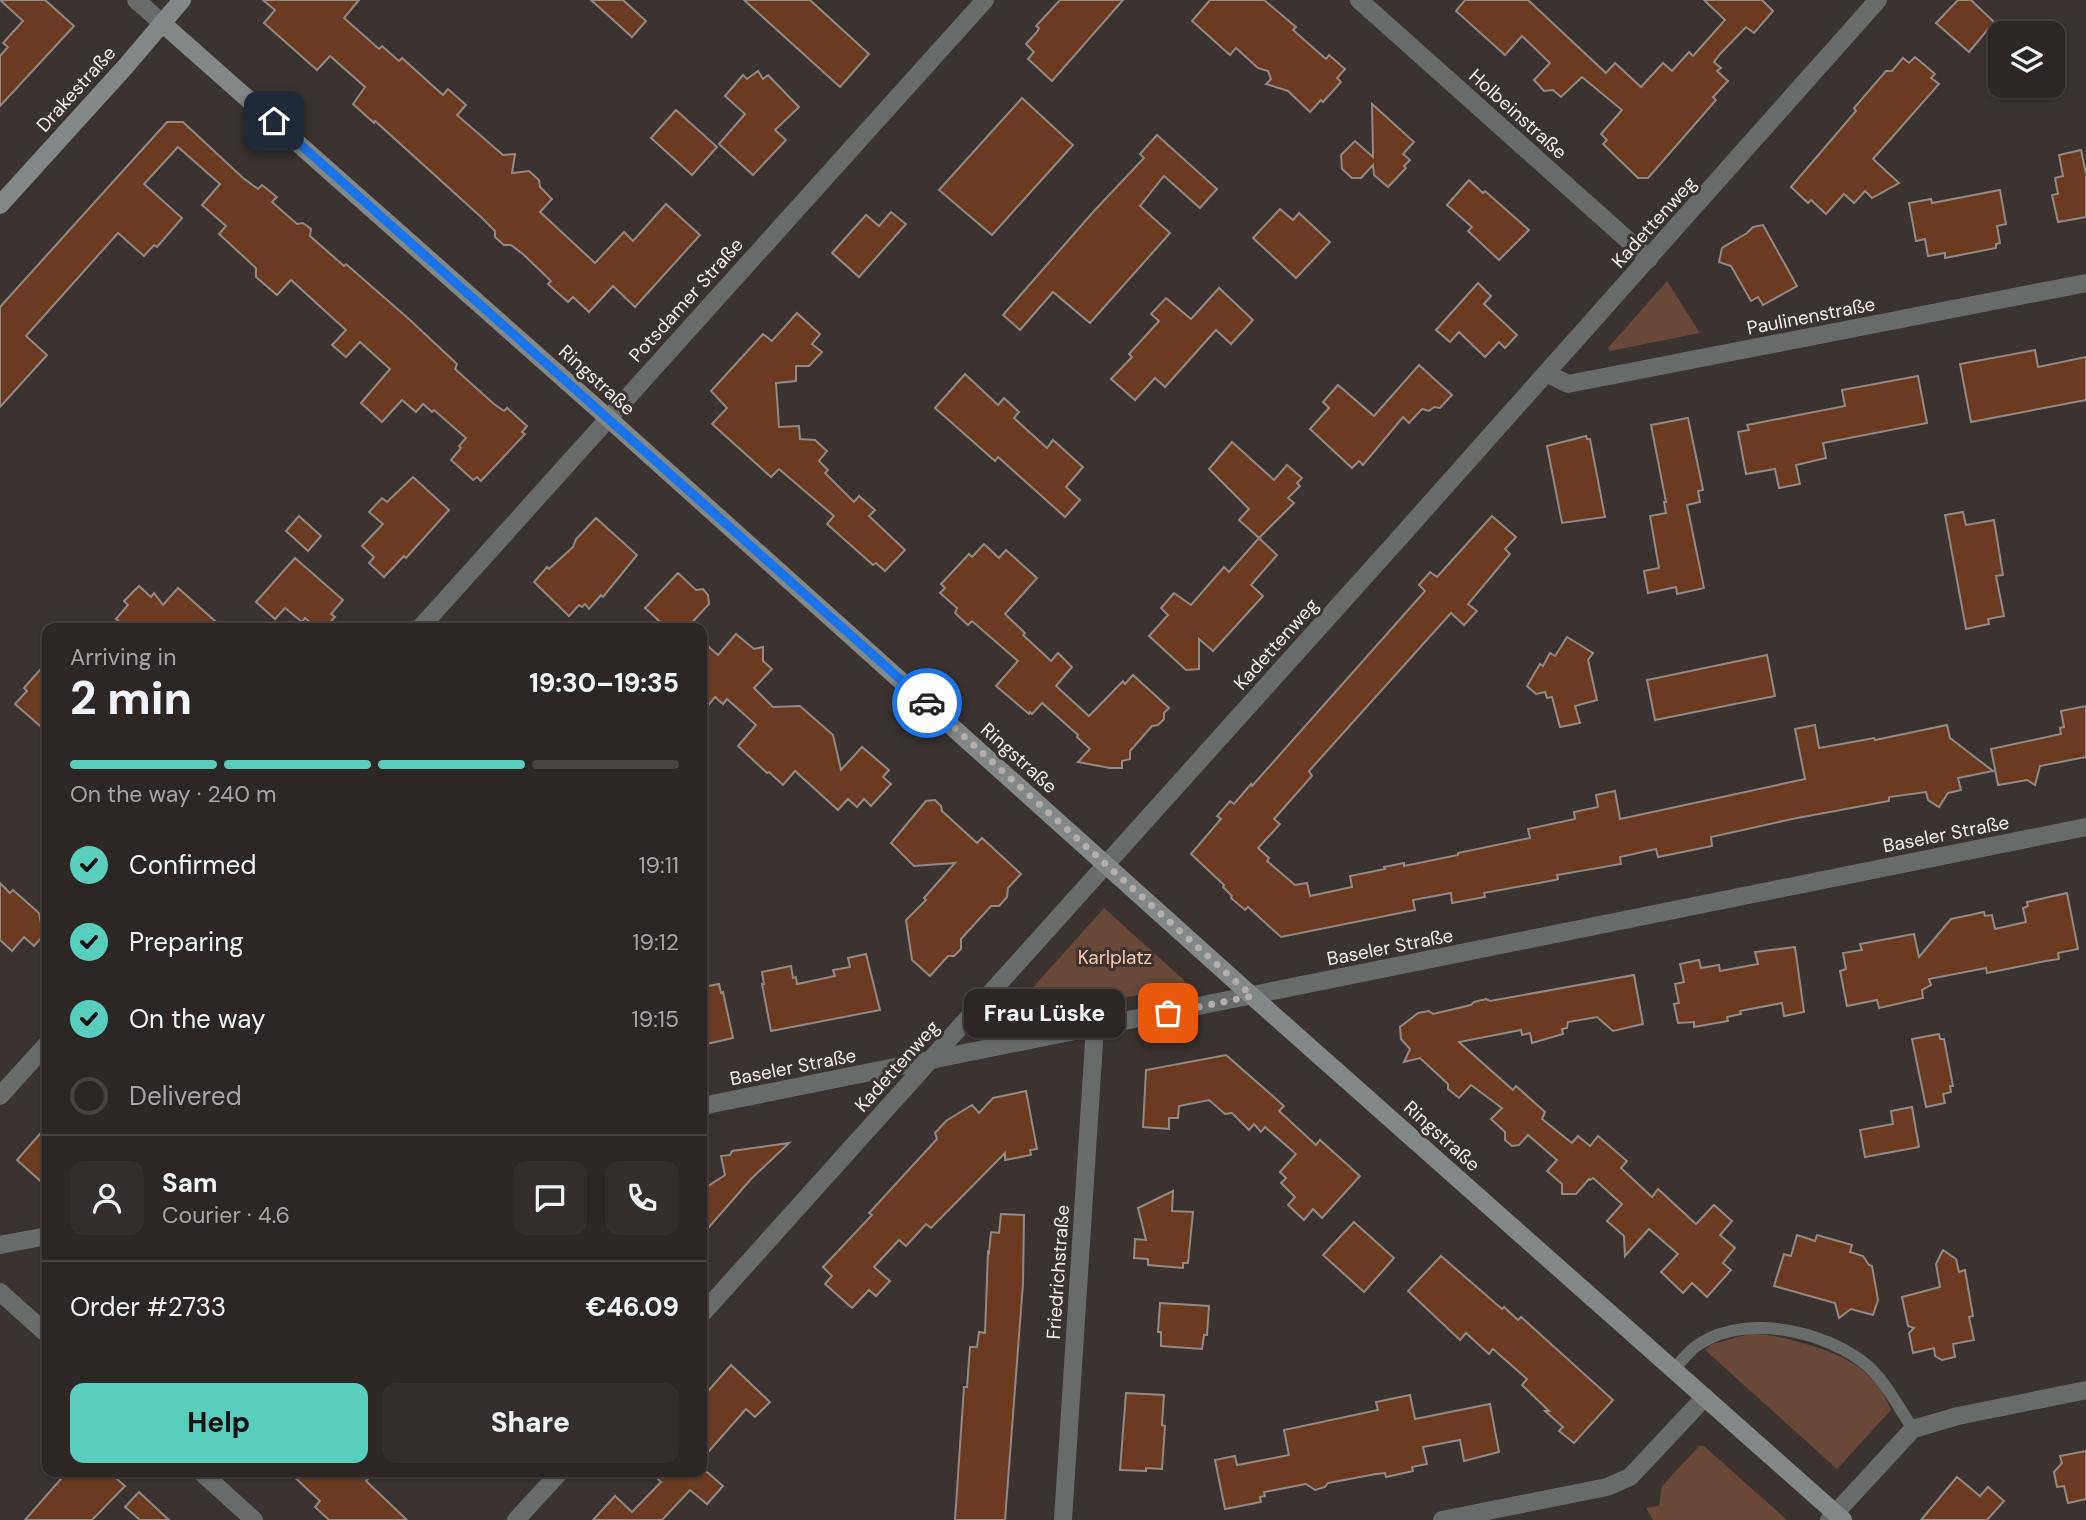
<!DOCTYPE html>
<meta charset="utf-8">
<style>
body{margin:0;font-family:"DM Sans",sans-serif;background:#342e2c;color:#f1f3f6;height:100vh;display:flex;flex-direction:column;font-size:26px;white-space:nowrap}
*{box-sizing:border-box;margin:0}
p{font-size:23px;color:#a6a5a6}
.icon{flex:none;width:38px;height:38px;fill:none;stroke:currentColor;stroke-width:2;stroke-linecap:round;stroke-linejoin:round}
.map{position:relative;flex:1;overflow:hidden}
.drawer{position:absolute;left:42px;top:623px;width:665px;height:854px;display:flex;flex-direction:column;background:#2c2624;border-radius:14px;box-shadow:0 2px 5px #0004,0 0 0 2px #484341}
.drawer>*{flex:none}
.tools{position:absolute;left:1988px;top:21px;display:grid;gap:14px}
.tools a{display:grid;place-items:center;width:77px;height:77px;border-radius:14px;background:#2c2624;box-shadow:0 2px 5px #0004,0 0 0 2px #484341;font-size:35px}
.pin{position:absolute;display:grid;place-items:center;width:60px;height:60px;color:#fff;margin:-30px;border-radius:14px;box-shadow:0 4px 10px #0006}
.courier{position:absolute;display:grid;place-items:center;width:70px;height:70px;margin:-35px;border:5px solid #1a73e8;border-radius:50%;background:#fff;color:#222;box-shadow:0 2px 9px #0007}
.bubble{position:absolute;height:49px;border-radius:14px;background:#2c2624;box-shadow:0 2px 5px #0004,0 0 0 2px #484341;font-size:23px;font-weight:800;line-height:49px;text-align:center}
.headline em{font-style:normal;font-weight:800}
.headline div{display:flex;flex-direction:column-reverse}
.headline{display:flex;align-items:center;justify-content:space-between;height:119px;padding:0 28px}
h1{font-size:46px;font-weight:800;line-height:52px}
.bar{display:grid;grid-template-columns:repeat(4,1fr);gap:10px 7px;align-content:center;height:84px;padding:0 28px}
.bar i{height:9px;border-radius:5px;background:#484341}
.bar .on{background:#5acebd}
.bar p{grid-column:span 4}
.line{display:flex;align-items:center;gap:18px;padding:0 28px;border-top:2px solid #484341}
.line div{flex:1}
.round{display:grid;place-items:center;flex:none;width:74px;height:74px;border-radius:14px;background:#342e2c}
ol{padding:0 28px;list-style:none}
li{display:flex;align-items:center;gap:21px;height:77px}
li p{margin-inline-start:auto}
li .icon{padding:7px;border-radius:50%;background:#5acebd;color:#111;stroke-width:4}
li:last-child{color:#a6a5a6}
li i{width:38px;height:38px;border:4px solid #484341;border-radius:50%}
.cta{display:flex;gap:14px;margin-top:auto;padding:14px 28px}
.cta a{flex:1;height:80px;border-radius:14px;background:#5acebd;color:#111;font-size:28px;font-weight:800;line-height:80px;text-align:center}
.cta a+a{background:#342e2c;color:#f1f3f6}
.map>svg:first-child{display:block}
.green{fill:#674839}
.building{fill:#6c3a21;stroke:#918986;stroke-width:2}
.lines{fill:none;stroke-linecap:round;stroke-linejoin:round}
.lane{stroke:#676b6a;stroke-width:12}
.street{stroke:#676b6a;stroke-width:18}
.secondary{stroke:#828887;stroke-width:18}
.done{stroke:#b4aeac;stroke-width:7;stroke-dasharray:0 12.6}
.route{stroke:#1a73e8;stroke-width:9}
.labels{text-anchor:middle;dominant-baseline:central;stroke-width:6;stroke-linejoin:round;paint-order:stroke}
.street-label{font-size:19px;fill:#f5f1ef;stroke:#3a3330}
.park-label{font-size:19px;fill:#fbc9b1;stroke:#3a3330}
</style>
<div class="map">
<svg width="2086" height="1520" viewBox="0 0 2086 1520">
<rect width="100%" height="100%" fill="#3a3330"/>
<g class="green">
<path d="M1667,281L1700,333L1610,351L1608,348Z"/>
<path d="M1104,908L1184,980L1185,986L1003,1021Z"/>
<path d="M1750,1334C1772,1334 1789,1339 1809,1345C1847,1356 1877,1372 1891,1410L1837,1469L1705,1350L1712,1344Z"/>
<path d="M1699,1446H1704L1787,1520H1653L1646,1508L1659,1506L1662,1486Z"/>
</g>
<g class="building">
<path d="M0,0H45L74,26L0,106V56L8,47L3,43L23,21Z"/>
<path d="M263,0H359L344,18L379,49L382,46L399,61L402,58L443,95L448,89L466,105L457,115L503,155L515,154L512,173L529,171L539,180L540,187L552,199L540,212L595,263L624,232L633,241L666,204L700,235L635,307L613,286L589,312L573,297L568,302L548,284L551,281L524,255L511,245H504L495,237V231L481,217L375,121L374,123L353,104L365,87L330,56L317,70L264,23L275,10Z"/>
<path d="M591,0H623L646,21L632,37Z"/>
<path d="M744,0H810L869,54L840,87Z"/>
<path d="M1060,0H1123L1052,81L1028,59L1034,52L1026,44L1037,32L1039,28L1036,26Z"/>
<path d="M1210,0H1264L1296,27L1293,30L1326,59L1329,55L1345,69L1337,78L1341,82L1323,102L1321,100L1310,112L1288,91L1266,84L1271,79L1268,71L1258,68L1236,48L1230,55L1192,21Z"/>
<path d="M1465,0H1528L1606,73L1615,63L1641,87L1663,63L1672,71L1689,52L1693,56L1725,20L1704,0H1762L1773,11L1754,33L1746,27L1720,54L1714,62L1721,68L1717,71L1728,81L1713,97L1716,100L1648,178H1638L1603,144L1607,140L1601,134L1622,110L1582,77L1561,97L1553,90L1544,91L1534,80L1550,63L1522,36L1505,55L1456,11Z"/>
<path d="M1958,0H1971L1994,22L1969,52L1936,23Z"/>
<path d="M1915,57L1935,74L1931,78L1939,84L1873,159L1899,183L1872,198L1865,191L1854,203L1844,194L1826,214L1811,200L1808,203L1791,187L1856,111L1854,108L1886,71H1892L1903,58L1909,63Z"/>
<path d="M758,71L763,79L768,75L799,107L775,130L786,140L753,175L719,144L745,114L725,96L743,75L747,79Z"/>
<path d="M1022,98L1073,145L992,235L939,190Z"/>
<path d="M1372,104L1414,142L1403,154L1410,160L1404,166L1406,168L1388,187L1374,175L1373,165L1361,178H1352L1342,169L1341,155L1355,141L1373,157Z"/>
<path d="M676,110L717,147L692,175L651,138Z"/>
<path d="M167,122H183L243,178L258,189L262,185L277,197L272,202L297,224L303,223L311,229L310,236L344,266L346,264L410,320L457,364L455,369L494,404L504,411L507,408L527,426L522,432L525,434L481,481L477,477L473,480L451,460L461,448L459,446L466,438L434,410L432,412L423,404L416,412L402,400L382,422L361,403L390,369L360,342L346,357L332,345L346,330L291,280L277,295L256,277V268L219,234L226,226L202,205L220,184L178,147L144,184L182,218L157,247L154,245L144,256L118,233L26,336L47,355L0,407V307Z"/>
<path d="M1157,135L1217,189L1200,208L1164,176L1140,206L1170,233L1090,323L1053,292L1020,330L1003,315L1094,211L1144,158L1140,154Z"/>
<path d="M2081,150L2086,174V217L2058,222L2052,195L2058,194L2055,178L2063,176L2059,155Z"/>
<path d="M1469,180L1483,193L1485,191L1529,230L1499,260L1468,231L1472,227L1447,205Z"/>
<path d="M2000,190L2006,224L1997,226L2000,243L1996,244V248L1945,258V253L1928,256L1925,239L1916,241L1909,203L1931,199L1932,203Z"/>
<path d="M1280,209L1293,220L1299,213L1330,242L1296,278L1253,238Z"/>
<path d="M891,212L906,224L859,277L832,253L866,215L879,226Z"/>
<path d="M1763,225L1797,286L1763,305L1758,297L1751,301L1731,266L1719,262L1722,248L1747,233L1753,227Z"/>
<path d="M1478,283L1491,296L1484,304L1517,335L1505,348L1499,342L1485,357L1459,332L1450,342L1436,330Z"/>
<path d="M1219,288L1253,320L1231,344L1216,330L1165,387L1155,378L1135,400L1111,379L1132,357L1129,354L1159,321L1151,314L1166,298L1191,319Z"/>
<path d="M797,313L820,334L812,344L822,352L809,366H796V381L776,383L779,427L799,426L800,439L815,440L827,451L819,461L828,470L825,473L854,502L859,496L875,510L869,516L905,550L885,571L876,563L873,565L827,524L834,516L779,469L771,477L712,424L727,408L711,391L763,334L772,341Z"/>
<path d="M2035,350L2038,367L2086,357V400L1971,422L1960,364Z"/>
<path d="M1419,365L1452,395L1440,408L1434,407L1429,411L1422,409L1409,423L1403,417L1363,465L1359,461L1352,468L1310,429L1329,408L1323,402L1338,385L1374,416Z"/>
<path d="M965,374L998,405L1004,398L1019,412L1014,418L1047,448L1053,440L1083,467L1066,487L1080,500L1065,517L998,457L995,461L935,408Z"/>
<path d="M1918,376L1927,423L1823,443L1826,458L1796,465L1800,484L1779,488L1775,469L1746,474L1738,432L1749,430L1747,425L1845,406L1842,390Z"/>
<path d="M1688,418L1703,490L1698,491L1700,502L1687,505L1704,588L1677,594L1676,587L1648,593L1644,571L1659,568L1650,516L1666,513L1664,502H1666L1651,425Z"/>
<path d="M1586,436L1587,439H1590L1605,517L1562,523L1547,446Z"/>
<path d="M1232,442L1274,480L1287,465L1302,478L1297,483L1300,486L1288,498L1294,503L1259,538L1239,520L1249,509L1209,469Z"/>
<path d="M413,477L449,510L406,558L404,556L384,577L369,563L374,557L362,546L383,524L369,512L382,498L387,502Z"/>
<path d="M1963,512L1966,525L1994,520L2003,575L1996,576L2004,616L1988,619L1989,624L1966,629L1945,515Z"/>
<path d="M299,516L321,536L308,551L286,531Z"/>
<path d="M1492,516L1516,537L1505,549L1510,554L1468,604L1477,611L1464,625L1451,613L1309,771L1312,776L1274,819L1280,824L1258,848L1269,858L1267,861L1295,885L1307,883L1310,896L1352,887L1350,876L1385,869L1384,867L1404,863V866L1458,855V853L1530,838L1528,829L1575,819L1574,812L1598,807L1596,795L1615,791L1620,819L1805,779L1795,729L1815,725L1819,748L1874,738L1875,740L1947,725L1950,738L1993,771L1958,778L1961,790L1948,793L1939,807L1928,800L1926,792L1889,797V801L1792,819L1711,837L1712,846L1658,857L1656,849L1620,857L1621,864L1557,875L1558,879L1555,880L1484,893L1485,897L1452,903L1451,893L1413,900L1415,910L1281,937L1248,907L1245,910L1231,898L1232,896L1223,887L1224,885L1191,854L1221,819L1217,816L1230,801L1234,804L1251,784L1252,786L1425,591L1419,585L1430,572L1437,577Z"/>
<path d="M596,518L637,555L603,597L601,595L589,609L585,604L582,607L579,605L569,616L534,582L547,567L549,569L573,547L576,539Z"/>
<path d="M1259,538L1277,555L1251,585L1263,596L1213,651L1199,639V669L1186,670L1149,636L1168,615L1161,608L1174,593L1191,605L1224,567L1229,572Z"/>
<path d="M984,544L999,558L1006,550L1037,578L1005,614L1025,633L1023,635L1051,661L1058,653L1072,667L1056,686L1089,716L1123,681L1125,684L1133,675L1169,708L1164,713V719L1158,725L1152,726L1130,751V759L1122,761V768H1110L1078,762L1090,749L1077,737L1078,735L1042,703L1032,714L1030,712L1029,714L996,686L1018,661L972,621L968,625L955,613L957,608L940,593L945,588L941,584L969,554L972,557Z"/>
<path d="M295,558L343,600L331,614L335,617L325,628H317L305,618L302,622L285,608L275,619L256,602Z"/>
<path d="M678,573L696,590L703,589L708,595L709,604L687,628H667L645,608Z"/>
<path d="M139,586L151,597L154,593L163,605L178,588L223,628H126L116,619L128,605L124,601Z"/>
<path d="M736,634L754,649L763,647V661L772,669L754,688L773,707L800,706L833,735L841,770L862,747L889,770L883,777L891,784L871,806L864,799L857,807L848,799L838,810L795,771L783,785L769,772L767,773L738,746L756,725L727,699L723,704L715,697L702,713V641L718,655Z"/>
<path d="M1567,637L1593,653L1588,660L1597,700L1575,706L1580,723L1560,727L1552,697L1547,698L1545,692L1536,694L1527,686L1540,664L1543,666L1550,653L1555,656Z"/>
<path d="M1767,655L1775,696L1655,720L1647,680Z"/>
<path d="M47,662V732L15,704L27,691L24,688Z"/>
<path d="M2086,706V757L2040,766L2035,785L2027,780L1998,785L1991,749L2061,734L2060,728L2064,727L2061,711Z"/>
<path d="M935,800L941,806L942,811L977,843L982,838L1021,874L1008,888L1007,897L999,906H991L961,939V949L954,956H948L930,976L912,960L906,920L926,900L924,898L955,863L914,866L891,843L926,801Z"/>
<path d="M0,883L10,893L13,890L39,913L41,924L47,931L34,946L24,937L12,951L0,940Z"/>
<path d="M2067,893L2078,949L2058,953L2059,959L2046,961L1987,973L1986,968L1929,979L1931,985L1922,990L1923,998L1879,1008L1877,1000L1847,1006L1840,971L1846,969L1843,953L1862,950L1860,944L1914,934L1919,957L1951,919L1984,912L1985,916L1992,915L1995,929L2026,922L2023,908L2028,906L2027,902Z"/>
<path d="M1795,947L1804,1012L1784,1016L1782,1003L1740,1011L1741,1014L1727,1017L1728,1021L1694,1027V1022L1678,1023L1674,1004L1679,1003L1675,984L1684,982L1680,964L1699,960L1701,968L1719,965L1720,971L1758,964L1755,952Z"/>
<path d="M866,954L880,1010L771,1031L762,984H764L762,972L791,966L793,978L796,977L797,984L835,976L833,970L850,967L848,958Z"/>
<path d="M1634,975L1643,1024L1613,1031L1597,1017L1568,1022L1567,1028L1562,1029L1563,1034L1532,1043L1530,1033L1522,1035L1521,1030L1459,1042L1513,1090L1516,1086L1545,1112L1542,1119L1572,1143L1578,1136L1590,1146L1598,1136L1627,1161L1621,1168L1652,1197L1658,1189L1696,1224L1714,1205L1732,1221L1720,1235L1735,1248L1723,1263L1731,1270L1707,1297L1692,1283L1683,1293L1661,1272L1678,1254L1649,1229L1625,1256L1624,1236L1607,1221L1622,1204L1593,1178L1590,1180L1589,1179L1576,1194H1562V1184L1547,1171L1557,1160L1528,1135L1519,1145L1512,1146L1505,1140V1132L1491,1119L1502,1108L1471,1085L1459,1098L1448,1089V1084L1420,1058L1404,1062L1410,1049L1401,1039L1400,1027L1418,1013L1429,1011L1433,1014L1471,1005L1474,1002L1486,999L1490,1001Z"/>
<path d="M719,984L721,993L723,992L733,1038L702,1045V987Z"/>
<path d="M1939,1034L1940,1039H1944L1953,1086H1950L1951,1092L1943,1094L1945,1103L1926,1107L1912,1039Z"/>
<path d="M1226,1055L1284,1106L1279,1111L1316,1145L1320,1140L1360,1176L1322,1218L1313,1209L1304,1220L1288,1205L1295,1197L1281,1183L1286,1178L1280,1172L1296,1154L1265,1127L1261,1132L1254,1124L1249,1130L1232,1113L1225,1114L1209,1100L1179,1106L1178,1118H1169V1129L1143,1127L1146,1070Z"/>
<path d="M1026,1091L1037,1149L1030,1150L1031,1155L1005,1160V1153L931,1228L926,1224L906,1246L899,1240L874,1267L890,1281L876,1296L869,1290L852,1308L825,1284L832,1276L823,1267L872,1215L869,1213L937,1139L935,1133L946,1121L972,1105L979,1113L993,1098Z"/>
<path d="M1912,1107L1919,1147L1865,1157L1860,1130L1893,1124L1891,1111Z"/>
<path d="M47,1126V1187L17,1160Z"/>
<path d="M789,1143L751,1179L702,1235V1190L725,1175L721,1156L730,1155L732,1151Z"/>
<path d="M1173,1191L1172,1211L1193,1212L1188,1263H1183V1268L1148,1265V1259L1134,1258L1135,1239L1146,1240L1138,1208Z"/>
<path d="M1001,1214L1024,1215L1023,1283L1005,1520H955L964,1387H967L970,1347H977L979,1332L985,1333L988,1252L989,1253L991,1232L999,1233Z"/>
<path d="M1354,1222L1394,1258L1364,1292L1323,1255Z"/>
<path d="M1797,1235L1815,1241L1817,1235L1852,1245L1850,1252L1863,1256L1869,1265L1872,1266L1878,1300L1873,1315L1851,1309L1839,1318L1835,1303L1774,1286L1784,1254L1791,1256Z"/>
<path d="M1943,1250L1956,1259L1959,1272L1965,1270L1973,1316L1969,1317L1974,1340L1953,1344L1955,1357L1942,1360L1935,1356L1934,1348L1913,1353L1909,1333L1914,1328L1908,1326L1902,1297L1940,1287L1936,1264Z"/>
<path d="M1441,1256L1502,1309L1504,1307L1518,1320L1521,1317L1613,1400L1574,1443L1559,1431L1563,1427L1545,1411H1549L1522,1385L1527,1379L1493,1349L1489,1354L1466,1333L1460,1340L1408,1291Z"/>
<path d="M1160,1303L1209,1306L1207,1335H1204L1202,1349L1161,1346V1332H1158Z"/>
<path d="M731,1365L770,1402L755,1417L746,1409L702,1459V1398Z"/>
<path d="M1126,1393L1164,1395L1162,1425L1165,1426L1162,1469L1146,1468V1471L1120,1470Z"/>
<path d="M1410,1395L1415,1419L1490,1404L1499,1452L1464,1461L1460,1440L1423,1447L1427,1464L1412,1467L1413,1471L1386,1477L1385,1473L1376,1474L1328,1483L1325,1487L1315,1490L1306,1484L1264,1492L1265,1496L1260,1497L1261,1502L1225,1509L1215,1460L1235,1456L1237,1465L1289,1455L1284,1430L1378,1410L1376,1402Z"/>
<path d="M2086,1451V1499L2068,1503L2064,1486L2057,1487L2054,1472L2062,1463L2060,1456Z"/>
<path d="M67,1472H109L125,1486L92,1520H25Z"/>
<path d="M289,1472H374L366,1481L407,1520H329L315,1507L320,1501Z"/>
<path d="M651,1472H707L723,1486L707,1504L690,1490L662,1520H593L615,1496L632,1512L661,1482Z"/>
<path d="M1957,1477L1980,1496L1988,1487L2004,1501L1987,1520H1921Z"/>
<path d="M139,1492L169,1520H140L125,1507Z"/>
</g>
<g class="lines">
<path class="lane" d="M1674,1369C1683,1360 1690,1349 1701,1343C1749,1313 1829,1332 1869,1367C1887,1384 1899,1408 1913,1429"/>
<g class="street">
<path d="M136,0L162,23"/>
<path d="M1359,0L1649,259"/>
<path d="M1546,373L1568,384L2086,283"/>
<path d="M420,628L985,0"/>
<path d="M0,1096L47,1044"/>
<path d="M702,1106L2086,827"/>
<path d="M0,1245L47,1236"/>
<path d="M0,1292L47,1334"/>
<path d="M702,1314L1394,544L1878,0"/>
<path d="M201,1472L254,1520"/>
<path d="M516,1520L560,1472"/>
<path d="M1063,1520L1095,1027"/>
<path d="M1442,1520L1607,1487L1630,1477L1705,1397"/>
<path d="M1829,1520L1913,1429L1958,1416L2086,1390"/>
</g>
<g class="secondary">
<path d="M162,23L608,418L1252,996L1843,1520"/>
<path d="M0,205L126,66L182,0"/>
</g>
</g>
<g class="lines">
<path class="done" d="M927,703L1252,996L1168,1013"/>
<path class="route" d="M274,121L927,703"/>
</g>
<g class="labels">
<g class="street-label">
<text transform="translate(76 89) rotate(-48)">Drakestraße</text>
<text transform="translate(1518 114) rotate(42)">Holbeinstraße</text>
<text transform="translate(1654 222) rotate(-48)">Kadettenweg</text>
<text transform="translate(686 300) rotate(-48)">Potsdamer Straße</text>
<text transform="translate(1811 316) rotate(-11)">Paulinenstraße</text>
<text transform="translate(597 380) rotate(42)">Ringstraße</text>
<text transform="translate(1276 644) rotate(-48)">Kadettenweg</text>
<text transform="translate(1019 758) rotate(42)">Ringstraße</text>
<text transform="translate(1946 834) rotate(-11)">Baseler Straße</text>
<text transform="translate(1390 947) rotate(-11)">Baseler Straße</text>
<text transform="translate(897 1066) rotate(-48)">Kadettenweg</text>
<text transform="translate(793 1067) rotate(-11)">Baseler Straße</text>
<text transform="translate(1442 1136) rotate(42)">Ringstraße</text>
<text transform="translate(1058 1272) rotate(-86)">Friedrichstraße</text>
</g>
<g class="park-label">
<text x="1115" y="957">Karlplatz</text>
</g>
</g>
</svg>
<div class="tools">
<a><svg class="icon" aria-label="layers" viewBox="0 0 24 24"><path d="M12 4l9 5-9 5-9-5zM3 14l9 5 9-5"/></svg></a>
</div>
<div class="pin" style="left:1168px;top:1013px;background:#ea580c"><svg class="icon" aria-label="bag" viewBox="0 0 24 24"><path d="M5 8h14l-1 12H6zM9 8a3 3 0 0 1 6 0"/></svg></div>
<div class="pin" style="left:274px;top:121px;background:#1f2937"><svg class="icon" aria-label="home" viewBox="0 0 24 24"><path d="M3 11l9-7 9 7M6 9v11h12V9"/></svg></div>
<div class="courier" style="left:927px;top:703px"><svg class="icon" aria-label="car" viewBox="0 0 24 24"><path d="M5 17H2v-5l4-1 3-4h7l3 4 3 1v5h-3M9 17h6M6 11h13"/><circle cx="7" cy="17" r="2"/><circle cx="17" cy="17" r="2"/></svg></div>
<div class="bubble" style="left:964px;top:989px;width:161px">Frau Lüske</div>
<section class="drawer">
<div class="headline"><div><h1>2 min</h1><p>Arriving in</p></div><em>19:30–19:35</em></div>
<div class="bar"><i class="on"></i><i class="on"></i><i class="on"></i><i></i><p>On the way · 240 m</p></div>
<ol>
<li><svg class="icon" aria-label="check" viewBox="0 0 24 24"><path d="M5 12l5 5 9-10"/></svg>Confirmed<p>19:11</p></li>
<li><svg class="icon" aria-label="check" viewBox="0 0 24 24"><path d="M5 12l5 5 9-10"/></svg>Preparing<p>19:12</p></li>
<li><svg class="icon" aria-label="check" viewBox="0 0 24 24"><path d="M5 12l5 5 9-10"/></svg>On the way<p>19:15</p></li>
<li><i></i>Delivered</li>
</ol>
<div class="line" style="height:126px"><a class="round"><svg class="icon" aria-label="person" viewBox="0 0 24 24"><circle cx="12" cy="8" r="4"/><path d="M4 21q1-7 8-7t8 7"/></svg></a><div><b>Sam</b><p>Courier · 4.6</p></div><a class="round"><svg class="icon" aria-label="chat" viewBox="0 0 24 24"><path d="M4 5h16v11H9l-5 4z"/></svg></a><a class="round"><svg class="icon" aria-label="phone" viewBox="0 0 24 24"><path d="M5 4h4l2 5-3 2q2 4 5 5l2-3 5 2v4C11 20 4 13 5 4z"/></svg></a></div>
<div class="line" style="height:91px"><div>Order #2733</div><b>€46.09</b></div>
<div class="cta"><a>Help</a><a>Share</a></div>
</section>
</div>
